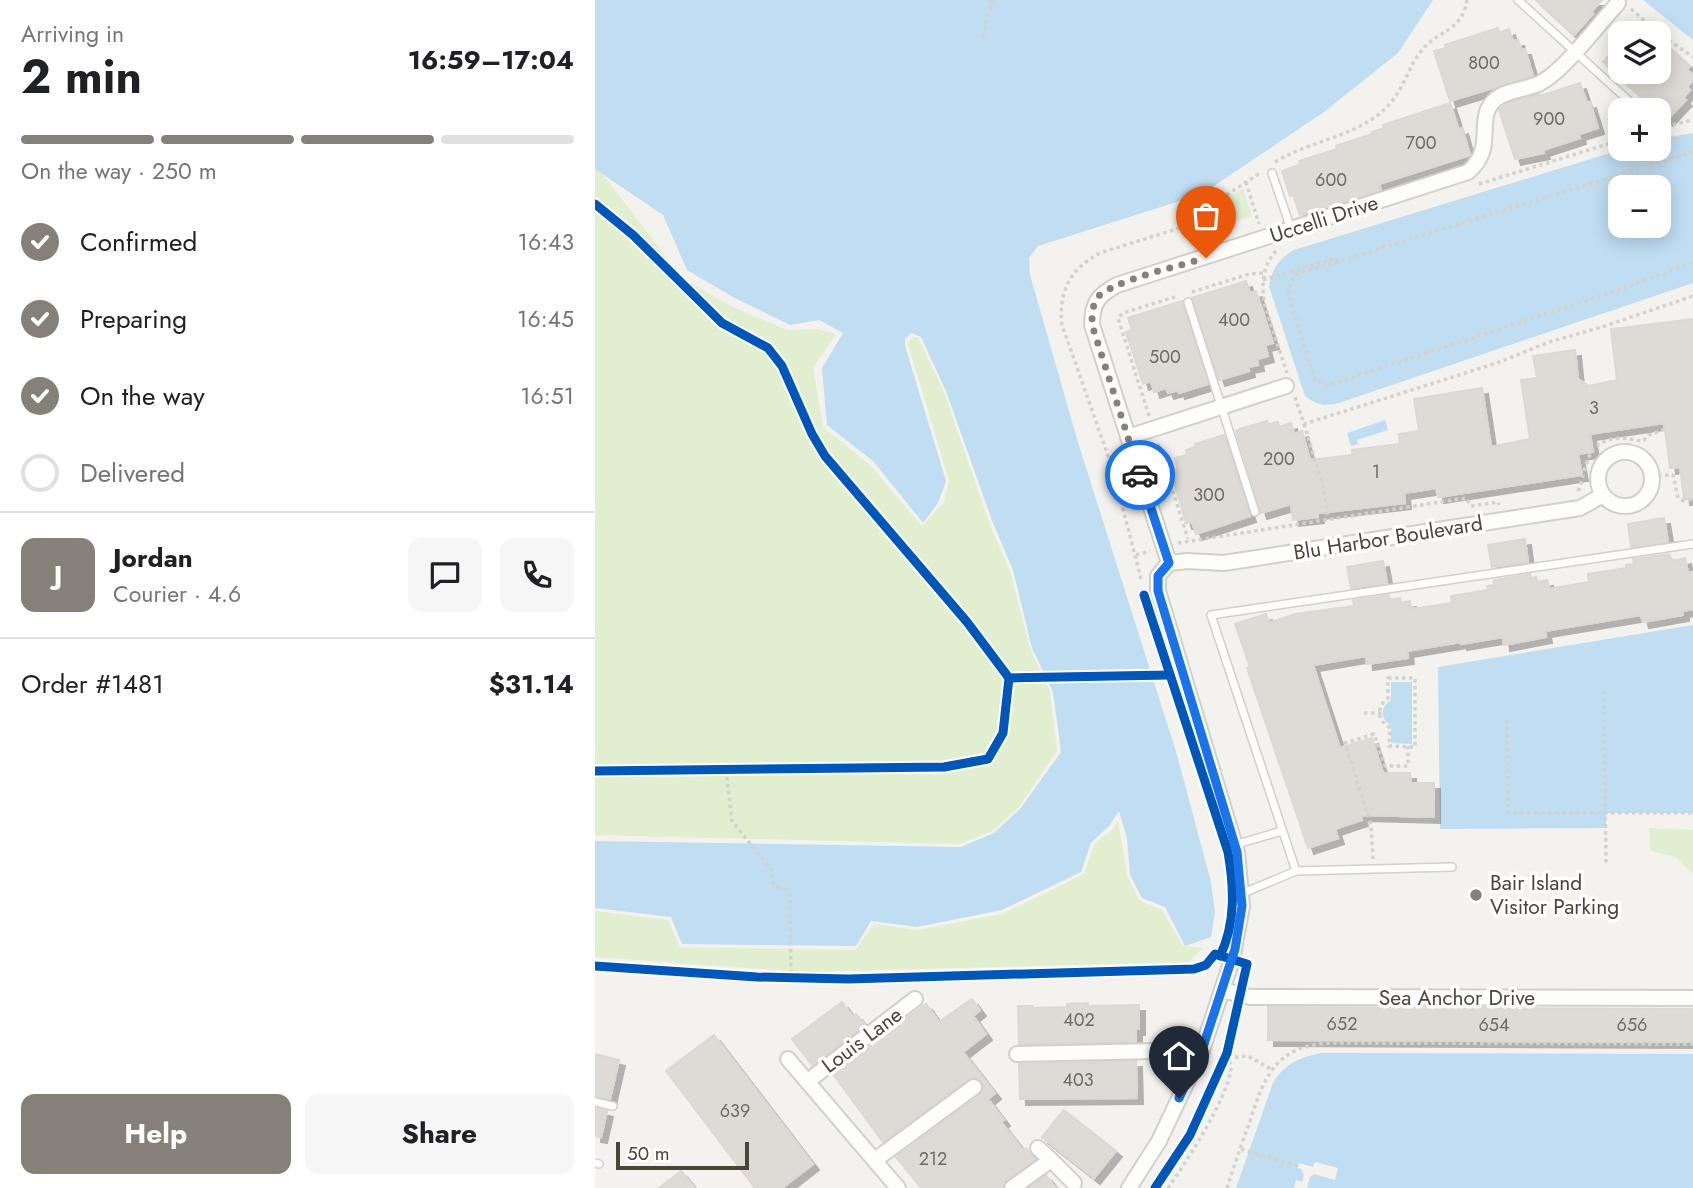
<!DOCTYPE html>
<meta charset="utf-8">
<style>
body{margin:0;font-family:Jost,sans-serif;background:#f6f6f6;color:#202124;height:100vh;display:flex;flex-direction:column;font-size:26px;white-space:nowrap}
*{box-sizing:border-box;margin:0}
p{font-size:23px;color:#757577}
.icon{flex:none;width:38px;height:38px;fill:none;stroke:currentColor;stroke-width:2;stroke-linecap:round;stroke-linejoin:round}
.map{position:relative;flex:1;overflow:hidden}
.sheet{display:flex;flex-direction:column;background:#fff;width:595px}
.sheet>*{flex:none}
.fabs{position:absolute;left:1013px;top:21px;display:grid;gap:14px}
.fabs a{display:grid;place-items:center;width:63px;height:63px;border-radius:14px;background:#fff;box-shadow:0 4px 18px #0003;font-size:35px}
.scale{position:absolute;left:21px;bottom:18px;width:133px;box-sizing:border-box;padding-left:7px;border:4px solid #4b4439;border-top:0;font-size:19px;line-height:24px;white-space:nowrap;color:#4b4439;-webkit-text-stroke:5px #fff;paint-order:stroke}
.pin{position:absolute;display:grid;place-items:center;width:60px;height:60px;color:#fff;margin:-72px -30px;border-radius:50% 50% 50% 0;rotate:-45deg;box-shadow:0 0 7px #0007}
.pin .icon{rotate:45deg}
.courier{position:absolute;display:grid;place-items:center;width:70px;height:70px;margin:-35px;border:5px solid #1a73e8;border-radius:50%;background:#fff;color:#222;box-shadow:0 2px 9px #0007}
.head em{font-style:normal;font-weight:700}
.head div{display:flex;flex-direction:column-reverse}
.head{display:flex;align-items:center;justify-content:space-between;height:119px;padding:0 21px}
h1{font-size:46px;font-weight:700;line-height:52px}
.bar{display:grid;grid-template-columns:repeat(4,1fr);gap:10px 7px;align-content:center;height:84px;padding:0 21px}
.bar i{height:9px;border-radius:5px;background:#e0e0e0}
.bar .selected{background:#868178}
.bar p{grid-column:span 4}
.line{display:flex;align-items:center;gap:18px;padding:0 21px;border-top:2px solid #e0e0e0}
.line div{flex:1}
.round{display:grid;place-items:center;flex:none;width:74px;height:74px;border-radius:14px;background:#f6f6f6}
ol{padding:0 21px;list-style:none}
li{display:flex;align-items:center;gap:21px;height:77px}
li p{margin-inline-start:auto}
li .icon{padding:7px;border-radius:50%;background:#868178;color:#fff;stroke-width:4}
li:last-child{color:#757577}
li i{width:38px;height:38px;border:4px solid #e0e0e0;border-radius:50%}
.primary-button{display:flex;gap:14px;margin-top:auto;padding:14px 21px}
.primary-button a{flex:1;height:80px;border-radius:14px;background:#868178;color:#fff;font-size:28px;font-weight:700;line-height:80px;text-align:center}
.primary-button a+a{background:#f6f6f6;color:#202124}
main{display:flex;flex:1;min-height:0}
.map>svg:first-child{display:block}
.green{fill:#e1eecf}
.water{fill:#c0ddf1;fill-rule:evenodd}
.pier{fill:#f4f2ee}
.building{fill:#dedbd6;stroke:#dcd9d4;stroke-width:2;filter:url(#shadow)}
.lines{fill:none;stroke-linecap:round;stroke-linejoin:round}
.service-casing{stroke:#d2d0cb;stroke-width:10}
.minor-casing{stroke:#d2d0cb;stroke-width:18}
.path{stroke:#d3d2cc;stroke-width:3.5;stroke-dasharray:3.5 3.5;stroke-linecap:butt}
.service{stroke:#fdfdfc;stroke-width:7}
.minor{stroke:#fdfdfc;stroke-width:14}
.cycleway-casing{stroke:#fff;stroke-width:13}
.cycleway{stroke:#0057b8;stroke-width:9}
.done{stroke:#868178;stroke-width:7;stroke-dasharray:0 12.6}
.route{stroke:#1a73e8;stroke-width:9}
.poi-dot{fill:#868178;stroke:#fff;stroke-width:2.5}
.labels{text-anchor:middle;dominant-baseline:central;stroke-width:7;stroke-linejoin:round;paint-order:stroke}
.number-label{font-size:18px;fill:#706a61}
.street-label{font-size:21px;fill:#4b4439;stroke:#fff}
.poi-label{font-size:21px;fill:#4b4439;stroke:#fff;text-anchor:start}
</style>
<main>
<section class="sheet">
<div class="head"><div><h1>2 min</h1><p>Arriving in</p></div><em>16:59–17:04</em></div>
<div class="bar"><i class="selected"></i><i class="selected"></i><i class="selected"></i><i></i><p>On the way · 250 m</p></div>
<ol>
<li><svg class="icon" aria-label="check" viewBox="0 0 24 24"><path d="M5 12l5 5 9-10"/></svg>Confirmed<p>16:43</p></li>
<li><svg class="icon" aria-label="check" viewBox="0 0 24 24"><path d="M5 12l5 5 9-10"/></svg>Preparing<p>16:45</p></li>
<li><svg class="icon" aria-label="check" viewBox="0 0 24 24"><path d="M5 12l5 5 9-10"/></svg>On the way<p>16:51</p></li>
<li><i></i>Delivered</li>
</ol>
<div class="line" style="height:126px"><b class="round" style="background:#868178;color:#fff">J</b><div><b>Jordan</b><p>Courier · 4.6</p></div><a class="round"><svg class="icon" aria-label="chat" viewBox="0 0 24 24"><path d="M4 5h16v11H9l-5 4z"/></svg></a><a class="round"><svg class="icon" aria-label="phone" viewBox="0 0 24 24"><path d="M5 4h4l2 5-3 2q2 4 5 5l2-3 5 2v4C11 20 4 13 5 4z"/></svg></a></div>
<div class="line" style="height:91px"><div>Order #1481</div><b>$31.14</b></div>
<div class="primary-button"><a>Help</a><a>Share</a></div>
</section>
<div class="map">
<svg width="1098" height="1188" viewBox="0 0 1098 1188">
<defs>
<filter id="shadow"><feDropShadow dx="6" dy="6" stdDeviation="0" flood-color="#0004"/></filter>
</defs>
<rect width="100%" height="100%" fill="#f4f2ee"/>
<g class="green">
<path d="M0,164L87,278L136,306L192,330L222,329L241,334L218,368L228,427L275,465L327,526L349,502L354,481L313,344L317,337H323L349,392L395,525L415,571L435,648L455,692L462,751L424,807L397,831L365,844L0,835Z"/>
<path d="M648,189L657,216L618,228L615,219L633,197Z"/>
<path d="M523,820L532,875L544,900L567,910L588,946L608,948L594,962L209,972L0,957V911L73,920L85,947L260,950L279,924L322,930L407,914L489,874L499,844L518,829Z"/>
<path d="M1054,828L1098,830V874L1080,857L1056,851Z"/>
</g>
<g class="water">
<path d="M0,0H838L803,53L729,112L607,194L443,246L434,258L435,275L482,439L582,755L616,882L620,912L616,937L590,946L570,907L547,898L535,875L532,838L524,811L514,826L496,843L486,872L407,910L322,927L276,921L261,946L87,944L76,917L0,908V841L366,847L399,833L425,809L466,752L458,692L437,648L418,570L398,523L351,391L326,337L316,333L310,339V346L351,481L343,503L328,523L278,461L232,425L227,368L248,333L224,320L195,325L138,297L92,270L68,215L0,169Z"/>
<path d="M1048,0H1098V40Z"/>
<path d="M1098,133V283L744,403C730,406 722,406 710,396L674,286C678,267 683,260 699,250L1028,149H1064V139ZM1026,187H1064V226H1026Z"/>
<path d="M790,420L793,430L762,440L763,444L756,446L752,433Z"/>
<path d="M1098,625V813H1011V828L845,829L843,667Z"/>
<path d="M796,682H817V744L796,743V726C786,719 784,708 796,700Z"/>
<path d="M726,1053L1098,1054V1188H641L678,1083C689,1064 705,1057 726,1053Z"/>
</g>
<path class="pier" d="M720,1162L743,1168L740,1180L719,1174L715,1177L712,1188H699L701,1180L707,1182L709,1175L706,1169L702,1168L704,1163L718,1167Z"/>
<g class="building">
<path d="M941,0H1007L996,12L998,14L979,35Z"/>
<path d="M903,28L904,33L914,29L918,41L923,40L926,49H930L938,76L855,101L839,51L851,48L850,45Z"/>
<path d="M1064,38L1095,66L1092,70L1098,75V80L1092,87L1095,90L1088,98L1091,100L1072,120L1064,110H1061L1008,62L1026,43V72H1064Z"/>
<path d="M985,83L992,103L995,102L1003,128L984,134L985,138L948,150L949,153L920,159L904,110L915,102L944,94L945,96Z"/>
<path d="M855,103L864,130L867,128L875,155L784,184L786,190L705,215L698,195L695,196L687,171L706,164L704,161L742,149L741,146L777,134V132L789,128L788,125Z"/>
<path d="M651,281L655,293L661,291L678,343L670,345L673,356L662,359L663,365L653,367L654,371L624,380L597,298Z"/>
<path d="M587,301L613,384L584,393L583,390L573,393L571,388L559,392L556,381L548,384L531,332L537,330L533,318Z"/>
<path d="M1098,319V499H1089L1085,467L1075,468L1069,423L995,434L998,452L983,454L987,475L843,497L841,488L809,493L810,503L723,513V517L698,520L696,504L666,513L641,431L645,429L672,421L673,424L683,422L684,427L696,423L699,434L707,431L715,460L757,455V450L805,444L804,434L824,431L819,399L887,388L896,447L935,439L926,380L942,378L938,356L980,350L983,379L994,386L1022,380L1016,329Z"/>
<path d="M629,435L655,516L601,534L597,522L591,523L576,471L583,469L580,458L592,455L591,450L601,447L600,444Z"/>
<path d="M1069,518L1073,542L1036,547L1033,524Z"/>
<path d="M930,539L933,562L897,567L893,545Z"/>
<path d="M1074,554L1078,561L1090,558L1093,573L1098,572V609L1088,611V615L1048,622L1046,615L950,631L951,637L909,645L908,637L866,644V642L812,651L813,658L772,664L771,656L718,665L745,748L777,738L788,773H815L816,783H839V817L765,815L767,820L740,829L743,838L713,848L652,668L655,667L640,624L671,614L674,623L700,614L759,606L758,600L794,595L795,600L805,598L806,603L815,601L816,609L857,603L856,596L893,590L892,586L899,585V580L935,574L936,578L941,577L942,582L952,580L954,589L994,582L993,574L1031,568V565L1039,564L1038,559Z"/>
<path d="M788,561L792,583L756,588L752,567Z"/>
<path d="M377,999L385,1010L378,1016L391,1034L368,1052L400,1093L393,1099L409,1120L406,1122L428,1150L431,1148L440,1160L411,1180L407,1188H326L301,1157L385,1095L389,1087L386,1081L379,1077L373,1079L288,1142L238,1074L331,1004L344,1022Z"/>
<path d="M247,1002L258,1017L261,1014L270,1025L217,1065L197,1039Z"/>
<path d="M493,1003V1006L544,1005V1029H541V1042L424,1044L423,1006H438V1008L472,1007V1004Z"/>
<path d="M673,1007L1098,1009V1042L673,1040Z"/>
<path d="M119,1035L218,1164L187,1188H160L71,1071Z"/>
<path d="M0,1054L24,1060L15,1099L0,1096Z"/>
<path d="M541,1061L542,1098L425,1099L424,1064Z"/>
<path d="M0,1108L12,1111L6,1137L0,1136Z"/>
<path d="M469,1110L521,1151L499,1178L447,1137Z"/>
<path d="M86,1171L100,1188H64Z"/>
<path d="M451,1175L461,1188H434Z"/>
</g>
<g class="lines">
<g class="service-casing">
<g id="service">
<path d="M923,0L1044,110"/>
<path d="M677,173L696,229"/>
<path d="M593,302L660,512"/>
<path d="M639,845L687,831"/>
<path d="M701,871L616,615L1098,544"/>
<path d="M646,894L701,871L857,867"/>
<path d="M0,1102L18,1106"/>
<path d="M0,1163L4,1164"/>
</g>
</g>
<g class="minor-casing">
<g id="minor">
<path d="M533,437L691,386"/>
<circle cx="1030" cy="479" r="27"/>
<path d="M574,563L497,325C497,303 503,295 522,285L873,172C903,147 878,118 901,99C913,89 934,90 947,82C971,68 1003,25 1023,3"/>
<path d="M574,563L592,561L629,563L985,508L1008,495"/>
<path d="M627,990L655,997L1098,998"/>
<path d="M422,1054L607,1050"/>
<path d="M193,1059L303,1188"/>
<path d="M213,1081L320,999"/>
<path d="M443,1148L456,1160"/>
<path d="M280,1160L379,1087"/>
<path d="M417,1188L456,1160L479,1183"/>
<path d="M534,1188L564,1141L607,1050L637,960L647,906L642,852L563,591V576L574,563"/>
</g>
</g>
<g class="path">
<path d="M1036,9L1066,35L1098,57"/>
<path d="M388,37L397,0"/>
<path d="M1064,128L1098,120"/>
<path d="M1098,152L699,275L693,294L720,381L731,386L1018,292L1098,262"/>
<path d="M680,162C714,141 760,137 790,109C809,91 812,68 827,50C844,29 867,32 872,0"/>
<path d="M651,182L664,224"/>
<path d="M884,184L1026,140"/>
<path d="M681,251C667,266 667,284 669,303L692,373"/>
<path d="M668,280L741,258L742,262"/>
<path d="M597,292L654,274L669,273"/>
<path d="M700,397L709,424L902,363L954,342L1007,327L1098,296"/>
<path d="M554,416L523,318L528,313L583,296"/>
<path d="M709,424L729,490L733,519"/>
<path d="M563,444L593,539"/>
<path d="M1056,476L1078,475L1083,498L1089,501L1098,499"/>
<path d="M983,491C993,467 989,440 1026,438C1034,438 1041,441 1048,441L1054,435L1070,429"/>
<path d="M583,543L871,498L876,506L903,502L904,505"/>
<path d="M541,555L555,551"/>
<path d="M546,579L518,470L467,325C463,291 476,268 505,253L607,221L612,218L627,198L665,173"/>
<path d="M414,678L573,676"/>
<path d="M793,678H820V747L794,746L795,728C782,720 781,707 793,698Z"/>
<path d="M1009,691L1011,866"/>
<path d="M769,713H787"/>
<path d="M912,720L913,813H1098"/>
<path d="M131,770L137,821L177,871L178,883L182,887L190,889L195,895L196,978"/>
<path d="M778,859L776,825L750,743L779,734L790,766H813V744"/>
<path d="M633,1058L653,1056L676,1069"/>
<path d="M646,1149L703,1166"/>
<path d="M573,1188C592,1161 631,1101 636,1069C636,1064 633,1058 632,1053"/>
<path d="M632,1188C639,1166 647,1143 655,1121C670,1074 682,1045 737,1043L1098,1044"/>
</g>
<use href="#service" class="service"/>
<use href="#minor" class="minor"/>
<g class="cycleway-casing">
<g id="cycleway">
<path d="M0,204L38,235L127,323L173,348L187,366L217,434L230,456L372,622L414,678L408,733L393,759L349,767L0,771"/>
<path d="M549,595L633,852C639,887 641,923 625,956"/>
<path d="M414,678L575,675"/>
<path d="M0,966L162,977L253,979L599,969L611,965L620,954L652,964L632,1053L595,1135L560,1188"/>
</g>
</g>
<use href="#cycleway" class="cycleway"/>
</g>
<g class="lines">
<path class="done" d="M545,475L497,325C497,316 497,306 502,298C515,281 588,265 611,258"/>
<path class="route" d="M545,475L574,563L563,576V591L642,852L647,906L640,949L607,1050L584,1098"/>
</g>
<circle class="poi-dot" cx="881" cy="895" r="7"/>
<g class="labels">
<g class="number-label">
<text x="889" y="63">800</text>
<text x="954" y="119">900</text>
<text x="826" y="143">700</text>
<text x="736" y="180">600</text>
<text x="639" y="320">400</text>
<text x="570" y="357">500</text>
<text x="999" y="408">3</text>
<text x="684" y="459">200</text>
<text x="781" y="472">1</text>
<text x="614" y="495">300</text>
<text x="484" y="1020">402</text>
<text x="747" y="1024">652</text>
<text x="899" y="1025">654</text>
<text x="1037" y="1025">656</text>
<text x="483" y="1080">403</text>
<text x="140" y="1111">639</text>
<text x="338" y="1159">212</text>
</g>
<g class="street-label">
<text transform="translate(729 219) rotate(-18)">Uccelli Drive</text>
<text transform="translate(793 538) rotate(-9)">Blu Harbor Boulevard</text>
<text x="862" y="998">Sea Anchor Drive</text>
<text transform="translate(267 1040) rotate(-37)">Louis Lane</text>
</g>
<g class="poi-label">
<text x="895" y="883">Bair Island<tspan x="895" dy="24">Visitor Parking</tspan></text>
</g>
</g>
</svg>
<div class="fabs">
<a><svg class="icon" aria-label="layers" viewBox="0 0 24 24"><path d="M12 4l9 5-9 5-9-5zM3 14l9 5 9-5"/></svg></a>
<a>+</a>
<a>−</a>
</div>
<div class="scale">50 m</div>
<div class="pin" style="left:611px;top:258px;background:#ea580c"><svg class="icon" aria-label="bag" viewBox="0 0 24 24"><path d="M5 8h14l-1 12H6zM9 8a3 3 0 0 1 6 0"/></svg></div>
<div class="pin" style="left:584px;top:1098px;background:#1f2937"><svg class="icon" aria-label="home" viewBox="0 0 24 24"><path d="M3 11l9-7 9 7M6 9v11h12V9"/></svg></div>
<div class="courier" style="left:545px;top:475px"><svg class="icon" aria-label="car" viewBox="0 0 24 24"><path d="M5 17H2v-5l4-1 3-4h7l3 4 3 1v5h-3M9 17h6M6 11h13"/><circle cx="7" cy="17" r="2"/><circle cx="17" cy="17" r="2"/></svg></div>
</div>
</main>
